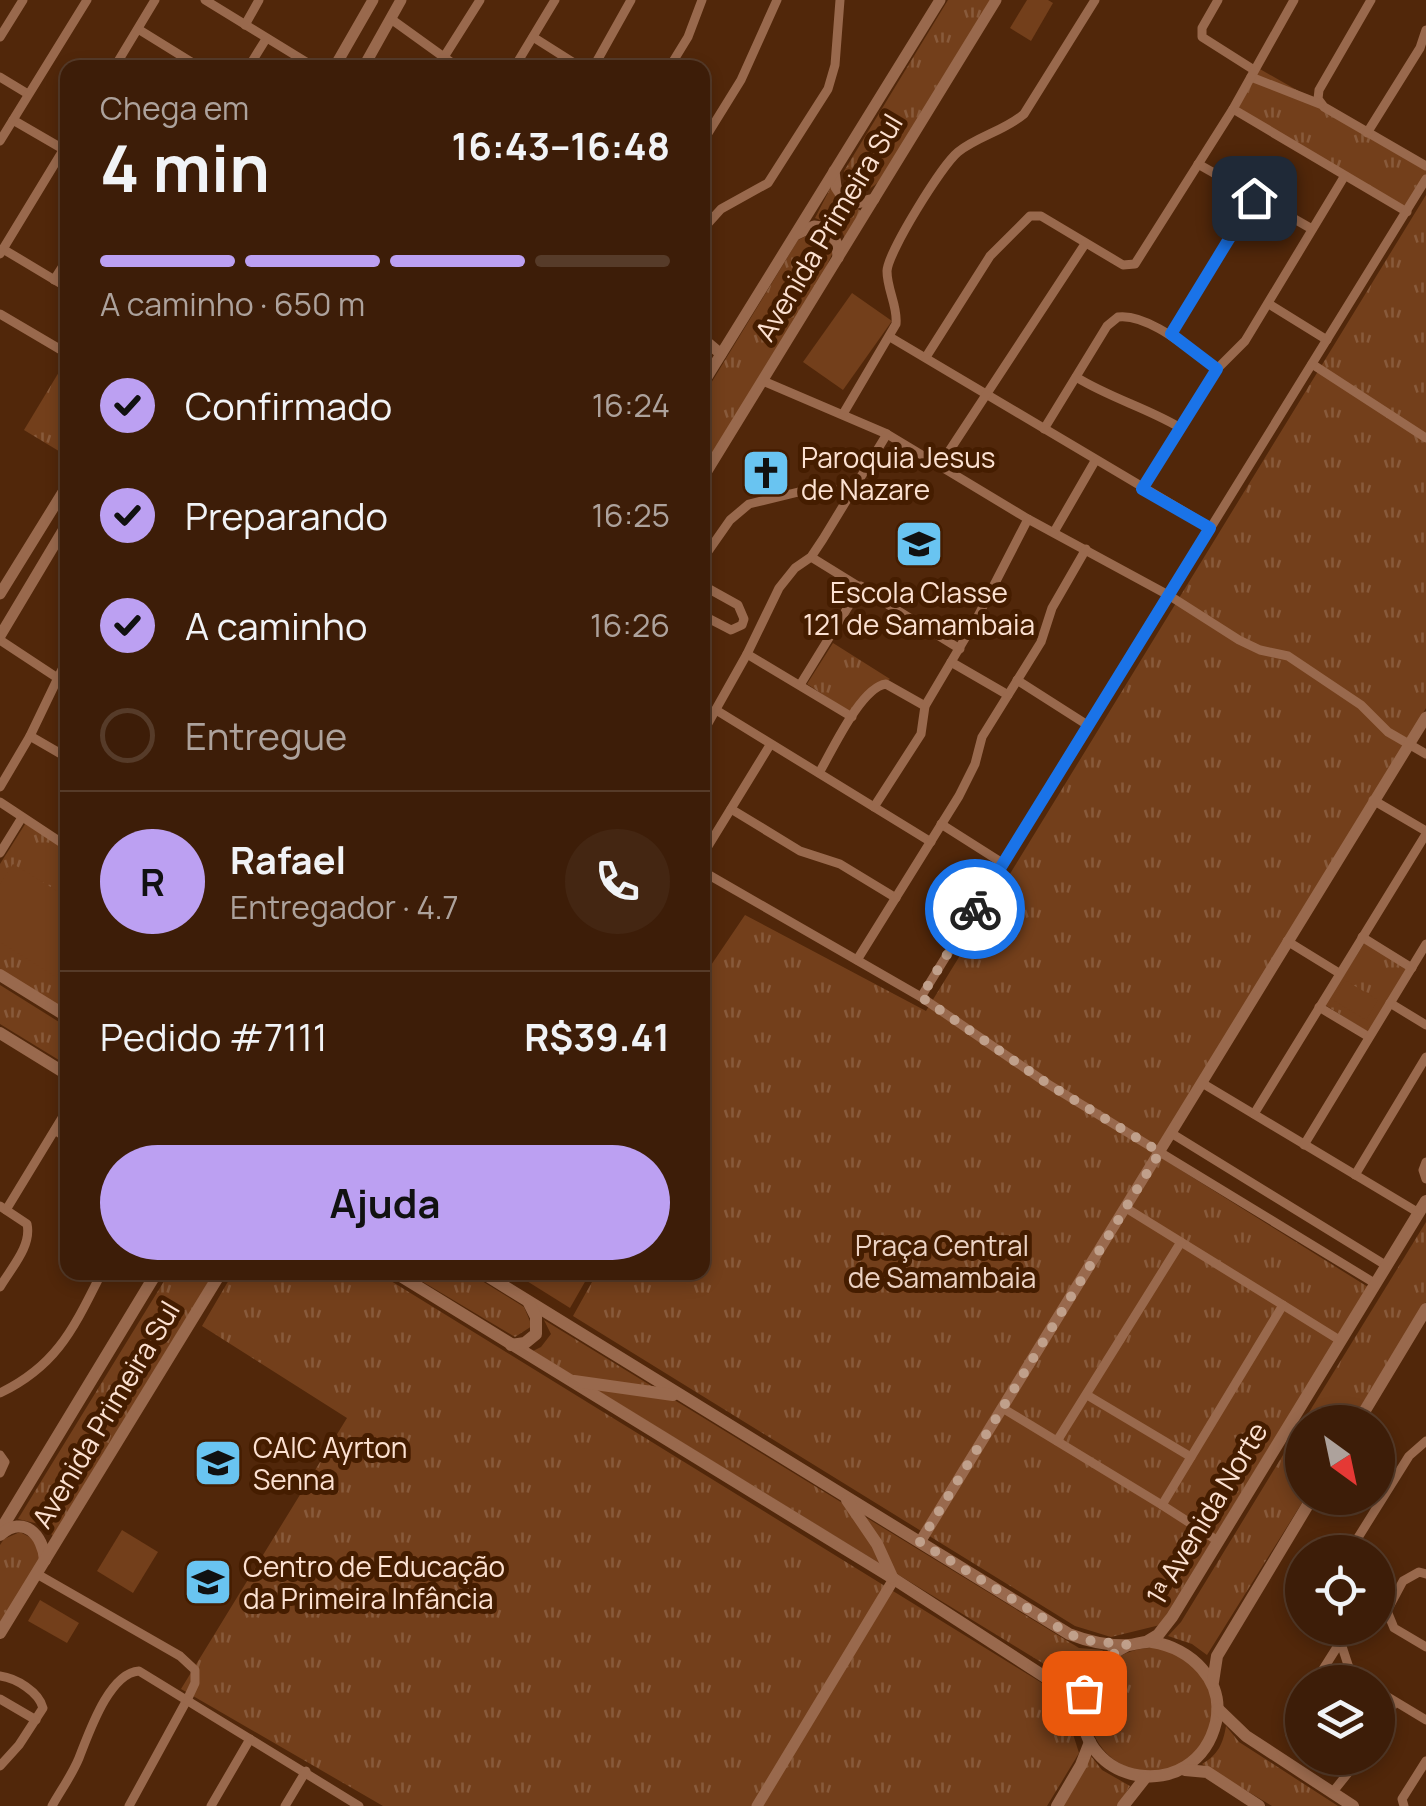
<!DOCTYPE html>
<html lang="pt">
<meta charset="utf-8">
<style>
body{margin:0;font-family:Manrope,sans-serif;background:#442612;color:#f1f3f6;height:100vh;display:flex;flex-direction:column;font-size:38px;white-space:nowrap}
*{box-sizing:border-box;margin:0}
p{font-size:32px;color:#ada29c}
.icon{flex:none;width:55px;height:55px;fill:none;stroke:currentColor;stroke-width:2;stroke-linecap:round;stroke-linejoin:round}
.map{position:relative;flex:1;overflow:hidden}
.sheet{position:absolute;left:60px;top:60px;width:650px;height:1220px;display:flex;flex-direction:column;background:#3d1d08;border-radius:20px;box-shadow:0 5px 15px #0003,0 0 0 2px #563b29}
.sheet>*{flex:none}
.needle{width:65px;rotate:147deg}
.controls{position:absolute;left:1285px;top:1405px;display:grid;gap:20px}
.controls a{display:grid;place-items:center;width:110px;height:110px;border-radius:50%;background:#3d1d08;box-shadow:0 5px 15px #0003,0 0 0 2px #563b29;font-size:50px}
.pin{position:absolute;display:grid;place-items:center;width:85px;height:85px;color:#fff;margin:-42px;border-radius:20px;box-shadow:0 5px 15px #0006}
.courier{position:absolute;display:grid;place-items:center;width:100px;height:100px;margin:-50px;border:8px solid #1a73e8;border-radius:50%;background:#fff;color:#222;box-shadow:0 2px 12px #0007}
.summary em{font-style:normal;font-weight:700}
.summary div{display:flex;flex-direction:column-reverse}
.summary{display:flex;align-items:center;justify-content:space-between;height:170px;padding:0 40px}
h1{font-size:65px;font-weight:700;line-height:75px}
.bar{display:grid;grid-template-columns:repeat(4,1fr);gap:15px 10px;align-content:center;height:120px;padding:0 40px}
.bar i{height:12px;border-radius:8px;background:#563b29}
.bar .on{background:#bca0f2}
.bar p{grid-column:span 4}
.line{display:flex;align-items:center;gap:25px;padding:0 40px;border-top:2px solid #563b29}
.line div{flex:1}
.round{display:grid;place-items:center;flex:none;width:105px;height:105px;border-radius:52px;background:#442612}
ol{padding:0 40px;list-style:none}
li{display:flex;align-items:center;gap:30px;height:110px}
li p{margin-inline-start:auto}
li .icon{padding:10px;border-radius:50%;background:#bca0f2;color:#111;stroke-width:4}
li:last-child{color:#ada29c}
li i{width:55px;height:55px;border:5px solid #563b29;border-radius:50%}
.button{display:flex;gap:20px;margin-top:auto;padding:20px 40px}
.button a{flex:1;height:115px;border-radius:60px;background:#bca0f2;color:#111;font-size:40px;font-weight:700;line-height:115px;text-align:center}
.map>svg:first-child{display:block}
.park{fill:url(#park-tufts)}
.pitch{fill:#733f1b}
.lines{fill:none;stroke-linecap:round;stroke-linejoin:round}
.minor{stroke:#99694d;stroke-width:9}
.tertiary{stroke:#99694d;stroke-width:11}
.secondary{stroke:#99694d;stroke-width:12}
.done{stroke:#c0a08b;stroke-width:10;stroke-dasharray:0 18}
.route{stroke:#1a73e8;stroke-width:12}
.labels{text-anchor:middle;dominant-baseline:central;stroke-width:10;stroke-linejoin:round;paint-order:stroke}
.street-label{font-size:28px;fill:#fce1d1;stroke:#451d00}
.poi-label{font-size:28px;fill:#fce1d1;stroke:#451d00;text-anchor:start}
.park-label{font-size:28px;fill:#ecd2c3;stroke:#451d00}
</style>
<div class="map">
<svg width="1426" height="1806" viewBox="0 0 1426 1806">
<defs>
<pattern id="park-tufts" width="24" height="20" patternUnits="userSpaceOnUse" patternTransform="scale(2.5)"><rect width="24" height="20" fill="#733f1b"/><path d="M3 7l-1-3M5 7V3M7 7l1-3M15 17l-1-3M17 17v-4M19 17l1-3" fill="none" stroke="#885a3b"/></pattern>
</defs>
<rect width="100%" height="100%" fill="#51270a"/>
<g class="park">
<path d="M948,0H992L880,181L860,196L847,189L844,171Z"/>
<path d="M1258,68L1426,164V180L1407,211L1237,108Z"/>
<path d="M832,185L836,199L864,212L845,239L841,228L815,218Z"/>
<path d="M1426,195V708L1155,1154L1368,1287L1160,1625L1111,1637L1075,1626L573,1316L597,1273L702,1272L703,977L745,915L926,1011Z"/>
<path d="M818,230L831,237L834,250L821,278L703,472L702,398L798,240Z"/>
<path d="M59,372L67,377V456L24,430Z"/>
<path d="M833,643L890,679L874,688L856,716L807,684Z"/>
<path d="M27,821L67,847V1012L0,970V864Z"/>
<path d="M1367,939L1414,968L1373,1035L1325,1005Z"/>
<path d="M0,985L67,1027V1065L0,1024Z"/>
<path d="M1426,1222V1302L1351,1422H1303Z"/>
<path d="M169,1273H214L53,1536L43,1525L18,1519Z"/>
<path d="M233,1273H378L1055,1691L1065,1709L1079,1753L1047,1806H383L181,1689L347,1418L202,1326Z"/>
<path d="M408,1273H469L524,1307L532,1326L515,1337Z"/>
<path d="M544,1320L1079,1648L1103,1650L1075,1683L533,1351L541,1347L551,1334Z"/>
<path d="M1302,1424L1305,1498L1207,1655L1192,1644L1168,1636L1181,1622Z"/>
<path d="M20,1532L35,1540L41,1557L0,1625V1545L4,1539Z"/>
<circle cx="1151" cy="1710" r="62"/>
<path d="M1226,1726L1239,1742L1338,1806H1272L1202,1764C1218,1755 1223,1744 1226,1726Z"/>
<path d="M1091,1756L1102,1770L1130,1786L1118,1806H1061Z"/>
</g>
<g class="pitch">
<path d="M1027,0H1048L1053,3L1031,41L1010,28Z"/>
<path d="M852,293L892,321L843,390L803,362Z"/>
<path d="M13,864L67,897V959L56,977L0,942V884Z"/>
<path d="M1345,980L1378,1000L1366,1020L1333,1000Z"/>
<path d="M514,1273H590L570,1308Z"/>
<path d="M122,1530L158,1552L133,1593L97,1571Z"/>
<path d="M40,1600L79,1623L67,1643L28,1621Z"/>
</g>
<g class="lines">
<g class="minor">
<path d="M205,0L316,68"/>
<path d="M1218,0L1202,28V37L1254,70"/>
<path d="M1371,0L1319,90L1318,99L1324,107L1426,166"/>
<path d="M391,19L459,68"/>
<path d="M245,25L259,0"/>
<path d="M138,29L201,68"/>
<path d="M0,37L23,0"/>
<path d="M533,37L582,68"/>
<path d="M444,57L480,0"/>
<path d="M114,68L155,0"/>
<path d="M248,68L266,39"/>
<path d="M514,68L555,0"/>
<path d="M593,68L631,0"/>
<path d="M669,68L688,37L702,0"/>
<path d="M0,77L28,94"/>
<path d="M1251,77L1320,104"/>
<path d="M1233,109L1407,212"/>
<path d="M13,120L63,149"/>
<path d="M1367,133L1420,48L1426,30"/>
<path d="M0,141L87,0"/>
<path d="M702,143L741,80L777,0"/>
<path d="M1198,164L1312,229"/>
<path d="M702,230L721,209L768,183L828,89L835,65L840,0"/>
<path d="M3,249L68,288"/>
<path d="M0,254L68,142"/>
<path d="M54,280L68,258"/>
<path d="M1269,304L1327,340"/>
<path d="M0,314L68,354"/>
<path d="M1171,334L1254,198"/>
<path d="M890,337L1210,527"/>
<path d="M926,357L990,256L1030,216H1041L1123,265L1135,264L1233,109L1294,0"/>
<path d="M1312,364L1426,438"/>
<path d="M1076,377C1110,398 1145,407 1179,427"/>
<path d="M763,381L887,434L1028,519L1170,596L1239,640L1260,650L1288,656L1361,705L1388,732L1426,754"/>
<path d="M843,414L896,324C898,306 887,290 887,271C888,252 942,165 958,152C978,136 1004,131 1024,114L1095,0"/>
<path d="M1044,429L1107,326L1118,317C1149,313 1192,352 1217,369"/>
<path d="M940,465L1085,244"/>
<path d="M1142,489L1217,369L1245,341L1344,177"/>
<path d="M1054,532L1095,461"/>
<path d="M811,557L960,649"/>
<path d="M702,560L730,520L749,504L815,488L828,487L851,494"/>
<path d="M702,585L738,605L744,619L742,625L731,630L702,615"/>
<path d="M0,640L56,677"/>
<path d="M747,654L852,717"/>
<path d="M951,662L1008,695"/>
<path d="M1017,680L1089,726"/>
<path d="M800,685L861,586"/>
<path d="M716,710L931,842"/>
<path d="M702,734L747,654L779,588L795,568L811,557L823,539L887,434"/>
<path d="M30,736L68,758"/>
<path d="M819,773C832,751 861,687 886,684L925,706"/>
<path d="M0,787L30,736L68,657"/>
<path d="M1373,800L1426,831"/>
<path d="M0,802L68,847"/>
<path d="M874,807L921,734L925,706L977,618L1028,519"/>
<path d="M731,809L800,851L840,864L896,898"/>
<path d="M941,824L1004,864"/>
<path d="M0,853L21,819"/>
<path d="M702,856L770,745"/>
<path d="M702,871L921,997L1048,1084L1376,1284"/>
<path d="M1362,937L1412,968"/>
<path d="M1287,941L1339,973"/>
<path d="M857,960L959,796L975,764L982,737L1041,642L1052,608L1086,549"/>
<path d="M921,997L1426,179"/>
<path d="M1390,1003L1426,1025"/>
<path d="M1319,1007L1369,1037"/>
<path d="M1202,1083L1419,1213"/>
<path d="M1254,1114L1426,834"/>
<path d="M55,1130L68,1139"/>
<path d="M1171,1133L1387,1266"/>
<path d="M1304,1145L1426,944"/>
<path d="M1426,1162L1423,1170L1426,1179"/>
<path d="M1355,1175L1426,1057"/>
<path d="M0,1206L27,1224C32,1246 11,1268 0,1287"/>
<path d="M1126,1208L1341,1341"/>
<path d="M6,1210L68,1108"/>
<path d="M0,1393C58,1365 74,1327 102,1272"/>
<path d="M1087,1395L1191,1457"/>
<path d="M1004,1409L1162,1505"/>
<path d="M1057,1441L1181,1242"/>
<path d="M0,1455L5,1462L0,1473"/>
<path d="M1218,1541L1162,1505L1283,1305"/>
<path d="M1349,1552L1409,1456L1426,1441"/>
<path d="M37,1574L180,1656L195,1670V1683L188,1698L129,1806"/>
<path d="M1426,1574L1419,1572L1403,1581L1387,1611L1394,1628L1426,1647"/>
<path d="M1336,1628L1351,1674L1365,1682"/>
<path d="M0,1676C16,1678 39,1692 43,1708L19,1745L0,1766"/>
<path d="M1315,1682L1339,1644"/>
<path d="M1378,1691L1426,1720"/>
<path d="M0,1699L36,1720"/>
<path d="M1302,1703C1294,1716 1278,1738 1302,1742"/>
<path d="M1378,1730L1395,1702"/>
<path d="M1332,1793L1360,1758"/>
<path d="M52,1806C61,1790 72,1775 79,1758C89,1733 109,1673 139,1671L359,1806"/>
<path d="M211,1806L250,1739"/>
<path d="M285,1806L306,1771"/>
<path d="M1404,1806L1402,1799L1426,1761"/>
</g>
<g class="tertiary">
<path d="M334,68L373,0"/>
<path d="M363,68L401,0"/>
<path d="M834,171L836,187L845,201L853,204L874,199"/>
<path d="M797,234L814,226L829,228L837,244L838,258"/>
<path d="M702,338L721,354"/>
<path d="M702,385L940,0"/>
<path d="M702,479L996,0"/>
<path d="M0,594L68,484"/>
<path d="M0,636L68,522"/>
<path d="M920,1542L1426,717"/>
<path d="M757,1806L894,1579"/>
</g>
<g class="secondary">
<path d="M0,975L68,1017"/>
<path d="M0,1033L68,1075"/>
<path d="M394,1272L894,1579L1062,1688L1082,1715"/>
<path d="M481,1272L1069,1634C1087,1641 1109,1646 1129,1645C1137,1644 1144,1641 1152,1642C1191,1648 1225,1681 1216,1722C1196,1806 1075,1787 1083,1703C1086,1675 1104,1657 1128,1645"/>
<path d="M511,1345L525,1343L536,1334V1317L529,1303"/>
<path d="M574,1381L673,1395"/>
<path d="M1358,1422L1426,1309"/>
<path d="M847,1500L877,1544L892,1577"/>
<path d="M0,1531L157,1272"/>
<path d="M0,1535C24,1514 43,1535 45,1560"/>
<path d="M0,1633L221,1272"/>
<path d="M1148,1641L1158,1635L1172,1617L1426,1201"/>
<path d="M1213,1682L1217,1656L1312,1498"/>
<path d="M1218,1709L1246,1736L1353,1806"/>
<path d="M1185,1770L1207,1772L1259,1806"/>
<path d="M1057,1806L1081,1765L1090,1742"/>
<path d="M1123,1806L1145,1778"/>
</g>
</g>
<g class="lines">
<path class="done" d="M975,909L921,997L1048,1084L1160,1152L920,1542L1069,1634L1084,1640L1128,1645L1101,1662L1084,1693"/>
<path class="route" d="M975,909L1210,528L1142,489L1217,369L1171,334L1254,198"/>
</g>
<defs>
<g id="church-square" transform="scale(2.5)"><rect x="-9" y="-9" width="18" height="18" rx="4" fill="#69c4f1" stroke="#451d00"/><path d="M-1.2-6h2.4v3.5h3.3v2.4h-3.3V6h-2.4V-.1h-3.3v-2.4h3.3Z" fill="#111"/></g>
<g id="school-square" transform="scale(2.5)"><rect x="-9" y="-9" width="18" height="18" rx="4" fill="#69c4f1" stroke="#451d00"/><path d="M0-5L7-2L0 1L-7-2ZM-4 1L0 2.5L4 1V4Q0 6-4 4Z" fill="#111"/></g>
</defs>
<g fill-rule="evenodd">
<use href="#church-square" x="766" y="473"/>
<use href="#school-square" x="919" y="544"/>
<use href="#school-square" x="218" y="1463"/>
<use href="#school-square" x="208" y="1582"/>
</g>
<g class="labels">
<g class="street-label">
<text transform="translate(828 227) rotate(-59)">Avenida Primeira Sul</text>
<text transform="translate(105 1414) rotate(-59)">Avenida Primeira Sul</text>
<text transform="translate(1206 1513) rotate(-59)">1ᵃ Avenida Norte</text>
</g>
<g class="poi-label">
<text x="801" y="457">Paroquia Jesus<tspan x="801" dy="32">de Nazare</tspan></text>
<text x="919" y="592" text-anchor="middle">Escola Classe<tspan x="919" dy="32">121 de Samambaia</tspan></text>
<text x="253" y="1447">CAIC Ayrton<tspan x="253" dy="32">Senna</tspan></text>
<text x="243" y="1566">Centro de Educação<tspan x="243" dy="32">da Primeira Infância</tspan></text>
</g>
<g class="park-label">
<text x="942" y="1245">Praça Central<tspan x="942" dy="32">de Samambaia</tspan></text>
</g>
</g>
</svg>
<div class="controls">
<a><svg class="needle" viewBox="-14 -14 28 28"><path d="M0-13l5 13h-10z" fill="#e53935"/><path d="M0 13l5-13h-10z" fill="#ada29c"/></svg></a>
<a><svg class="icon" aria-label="locate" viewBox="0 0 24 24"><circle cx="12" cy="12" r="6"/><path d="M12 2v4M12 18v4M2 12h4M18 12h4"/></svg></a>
<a><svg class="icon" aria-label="layers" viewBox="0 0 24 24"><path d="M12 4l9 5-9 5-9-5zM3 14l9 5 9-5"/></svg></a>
</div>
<div class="pin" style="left:1084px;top:1693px;background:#ea580c"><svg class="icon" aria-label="bag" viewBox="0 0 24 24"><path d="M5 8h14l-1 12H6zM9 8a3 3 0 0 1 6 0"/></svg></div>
<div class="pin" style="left:1254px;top:198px;background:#1f2937"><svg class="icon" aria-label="home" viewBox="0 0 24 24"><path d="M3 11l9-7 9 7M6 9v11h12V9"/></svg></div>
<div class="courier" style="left:975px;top:909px"><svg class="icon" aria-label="bike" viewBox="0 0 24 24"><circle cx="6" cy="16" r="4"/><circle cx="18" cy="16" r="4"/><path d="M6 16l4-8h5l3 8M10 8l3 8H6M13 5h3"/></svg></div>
<section class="sheet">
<div class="summary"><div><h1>4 min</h1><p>Chega em</p></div><em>16:43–16:48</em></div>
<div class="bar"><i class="on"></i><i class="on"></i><i class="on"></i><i></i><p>A caminho · 650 m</p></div>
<ol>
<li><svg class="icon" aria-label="check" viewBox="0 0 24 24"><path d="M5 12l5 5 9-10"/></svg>Confirmado<p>16:24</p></li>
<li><svg class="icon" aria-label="check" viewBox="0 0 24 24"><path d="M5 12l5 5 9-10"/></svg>Preparando<p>16:25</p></li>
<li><svg class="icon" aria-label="check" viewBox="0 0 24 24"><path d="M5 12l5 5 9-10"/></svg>A caminho<p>16:26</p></li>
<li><i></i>Entregue</li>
</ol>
<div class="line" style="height:180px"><b class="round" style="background:#bca0f2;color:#111">R</b><div><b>Rafael</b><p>Entregador · 4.7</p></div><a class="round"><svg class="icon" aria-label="phone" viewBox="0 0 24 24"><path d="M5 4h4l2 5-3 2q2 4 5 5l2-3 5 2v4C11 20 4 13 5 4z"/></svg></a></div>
<div class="line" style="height:130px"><div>Pedido #7111</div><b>R$39.41</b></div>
<div class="button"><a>Ajuda</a></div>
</section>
</div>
